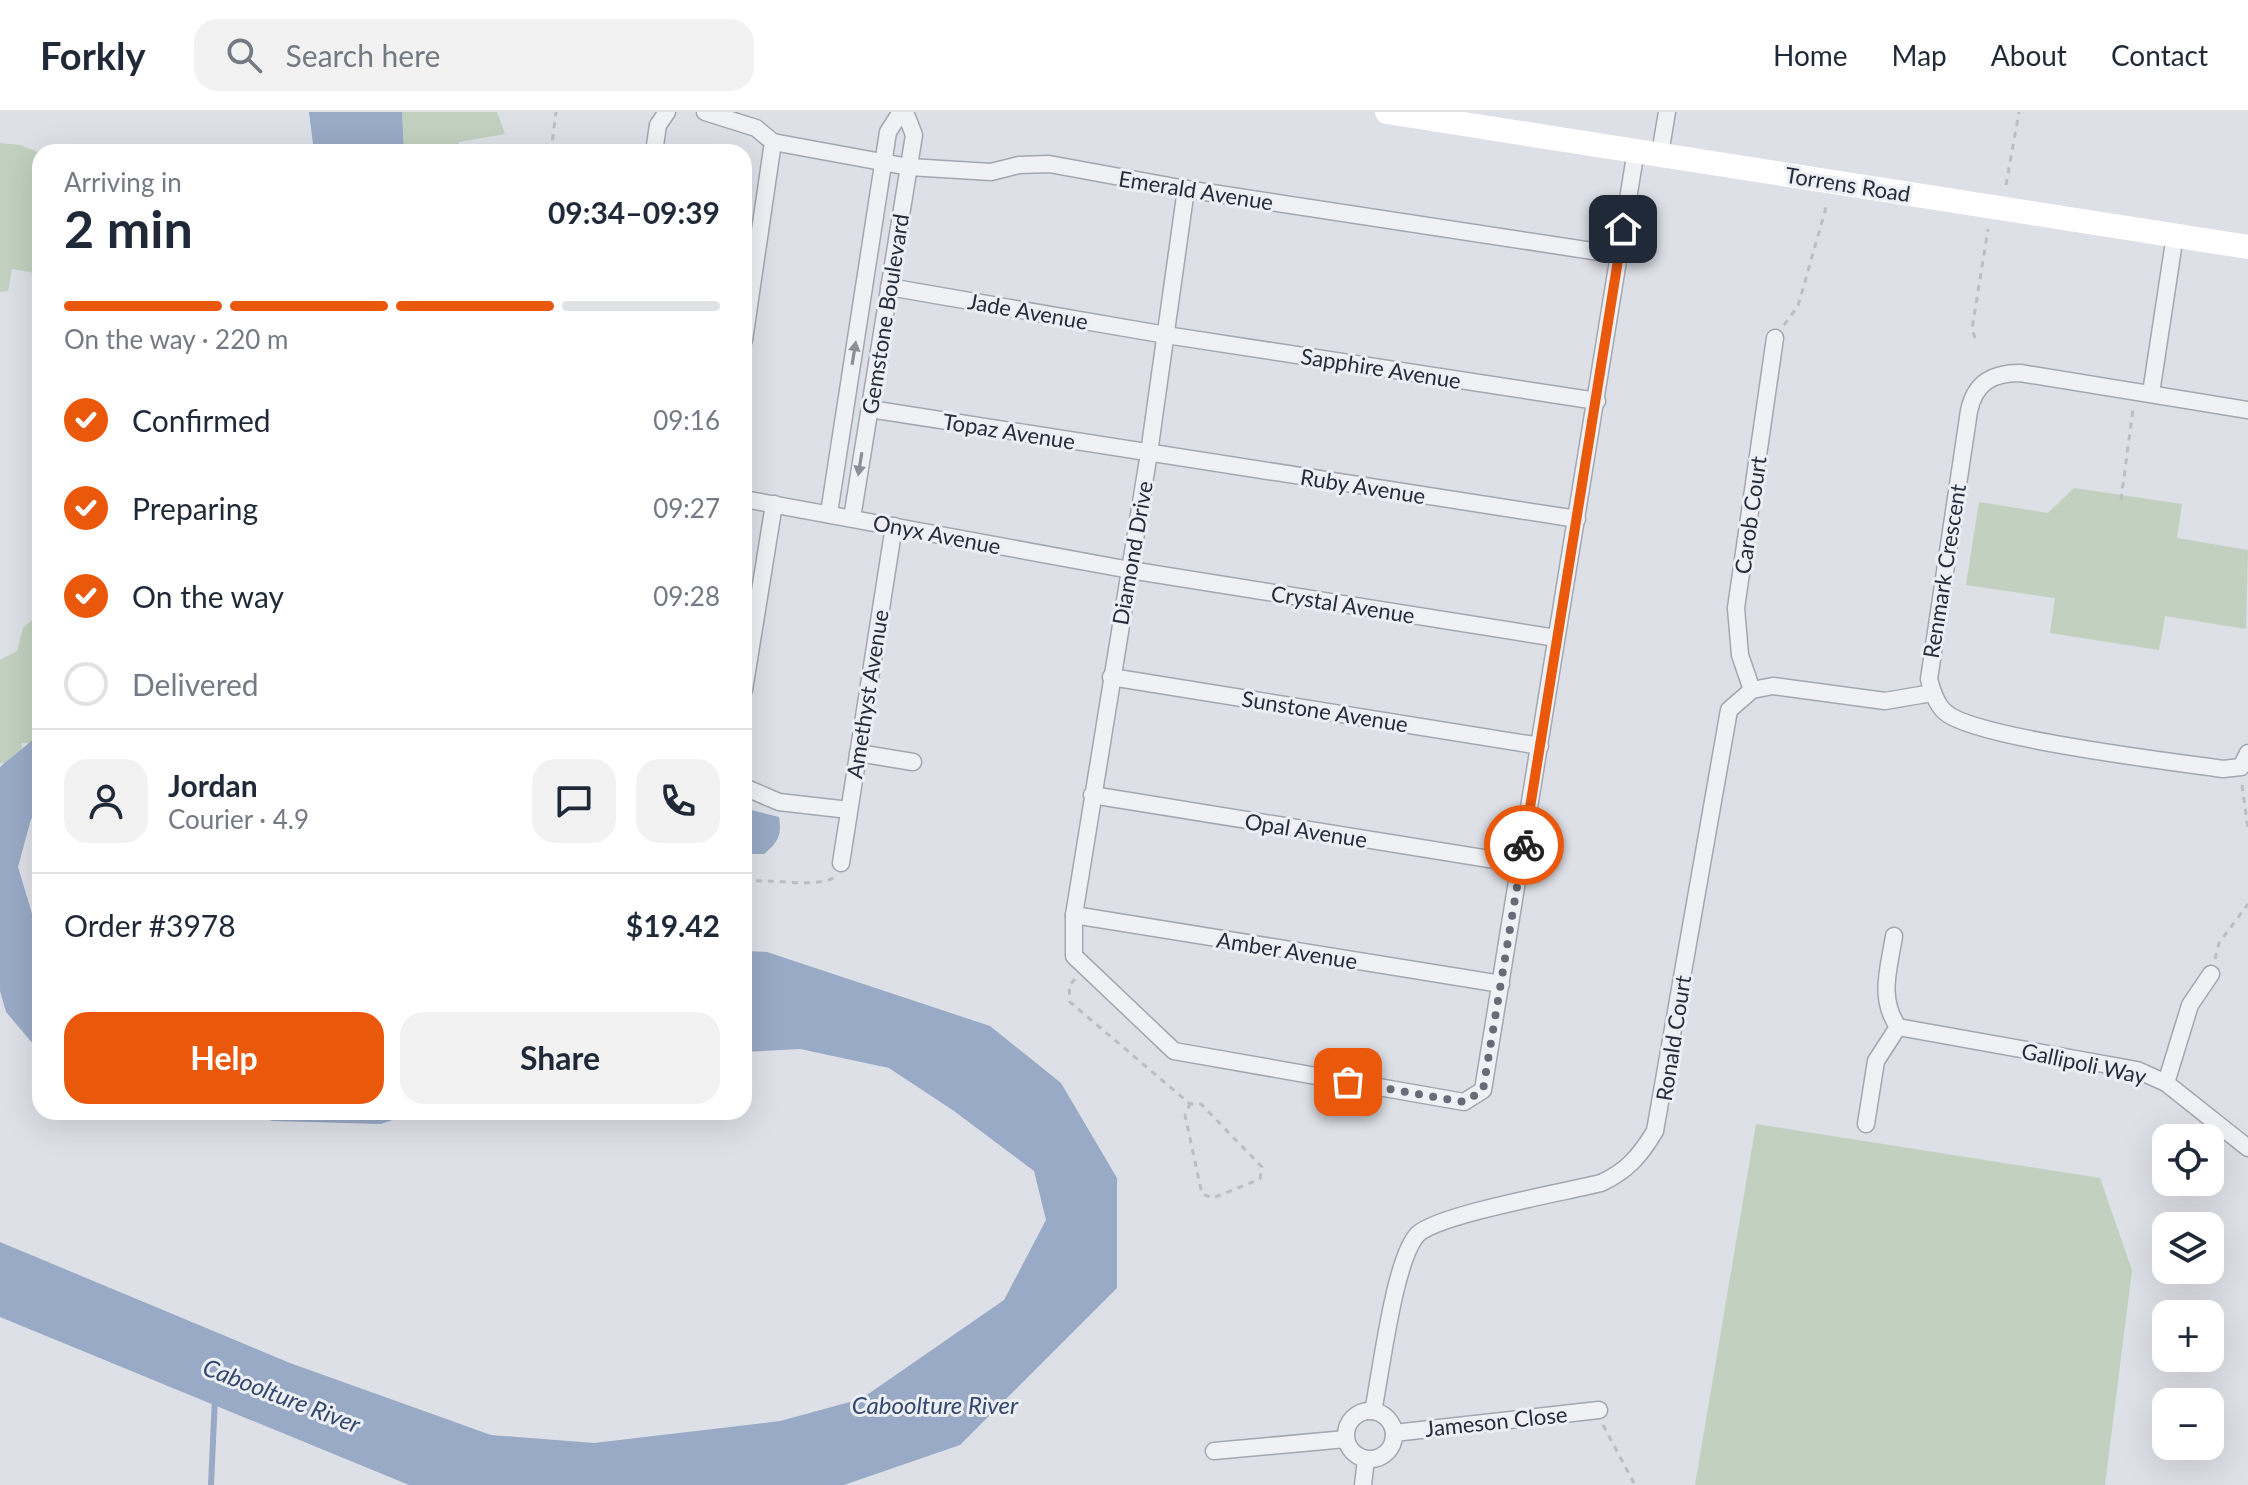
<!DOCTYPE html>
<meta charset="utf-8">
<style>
body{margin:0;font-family:Lato,sans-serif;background:#f2f2f3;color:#1f2937;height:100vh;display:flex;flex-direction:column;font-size:30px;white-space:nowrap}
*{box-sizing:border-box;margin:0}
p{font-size:26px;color:#747a83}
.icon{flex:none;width:44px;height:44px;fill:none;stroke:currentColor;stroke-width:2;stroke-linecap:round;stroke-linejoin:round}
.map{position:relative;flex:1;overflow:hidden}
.drawer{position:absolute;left:32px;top:32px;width:720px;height:976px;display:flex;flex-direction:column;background:#fff;border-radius:24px;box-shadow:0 8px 32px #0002}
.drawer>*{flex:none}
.fabs{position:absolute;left:2152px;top:1012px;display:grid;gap:16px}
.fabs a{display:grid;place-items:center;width:72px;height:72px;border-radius:16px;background:#fff;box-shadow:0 8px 32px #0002;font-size:40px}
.pin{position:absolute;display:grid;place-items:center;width:68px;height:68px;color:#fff;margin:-34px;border-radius:16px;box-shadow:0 4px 12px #0006}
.courier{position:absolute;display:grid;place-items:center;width:80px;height:80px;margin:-40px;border:6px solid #ea580c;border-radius:50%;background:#fff;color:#222;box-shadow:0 2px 10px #0007}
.headline em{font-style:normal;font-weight:700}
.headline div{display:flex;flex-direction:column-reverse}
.headline{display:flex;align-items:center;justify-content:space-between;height:136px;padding:0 32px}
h1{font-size:52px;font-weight:700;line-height:60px}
.bar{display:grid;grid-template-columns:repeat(4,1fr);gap:12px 8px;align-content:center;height:96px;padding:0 32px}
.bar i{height:10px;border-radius:6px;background:#e0e1e3}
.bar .active{background:#ea580c}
.bar p{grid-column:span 4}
.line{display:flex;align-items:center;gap:20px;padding:0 32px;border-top:2px solid #e0e1e3}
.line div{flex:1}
.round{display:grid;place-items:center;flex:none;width:84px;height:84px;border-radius:24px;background:#f2f2f3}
ol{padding:0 32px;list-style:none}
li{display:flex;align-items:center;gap:24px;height:88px}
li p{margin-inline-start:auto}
li .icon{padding:8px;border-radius:50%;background:#ea580c;color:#fff;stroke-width:4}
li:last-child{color:#747a83}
li i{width:44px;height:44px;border:4px solid #e0e1e3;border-radius:50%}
.button{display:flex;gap:16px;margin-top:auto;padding:16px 32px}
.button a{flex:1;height:92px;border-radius:24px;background:#ea580c;color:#fff;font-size:32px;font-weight:700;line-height:92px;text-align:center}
.button a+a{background:#f2f2f3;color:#1f2937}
header{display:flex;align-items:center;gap:48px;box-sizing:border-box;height:112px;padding:0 40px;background:#fff;border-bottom:2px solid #e0e1e3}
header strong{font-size:38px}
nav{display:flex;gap:44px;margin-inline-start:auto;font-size:28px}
.search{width:560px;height:72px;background:#f2f2f3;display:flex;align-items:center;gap:20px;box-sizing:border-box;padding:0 28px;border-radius:24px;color:#747a83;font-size:30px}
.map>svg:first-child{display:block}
.green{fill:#c1d0bf}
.water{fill:#99aac6}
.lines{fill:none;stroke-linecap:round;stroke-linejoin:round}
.stream{stroke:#99aac6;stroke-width:6}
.minor-casing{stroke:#a3a7b0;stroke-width:19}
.path{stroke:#bcbec5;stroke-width:3;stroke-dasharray:6 6;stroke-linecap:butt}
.minor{stroke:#f0f1f5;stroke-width:16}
.secondary{stroke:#fff;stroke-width:24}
.oneway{fill:#8c8f98}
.done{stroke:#676c78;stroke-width:8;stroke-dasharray:0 14.4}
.route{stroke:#ea580c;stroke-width:10}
.labels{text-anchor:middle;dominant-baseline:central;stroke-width:6;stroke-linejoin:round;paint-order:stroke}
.street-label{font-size:22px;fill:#272d3c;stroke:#eceff4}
.water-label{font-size:24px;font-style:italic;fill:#33486f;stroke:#eceff4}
</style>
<header>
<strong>Forkly</strong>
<div class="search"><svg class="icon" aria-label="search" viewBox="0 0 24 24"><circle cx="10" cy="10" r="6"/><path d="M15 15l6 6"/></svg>Search here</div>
<nav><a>Home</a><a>Map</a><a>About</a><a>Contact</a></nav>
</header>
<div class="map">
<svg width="2248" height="1373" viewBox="0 0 2248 1373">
<rect width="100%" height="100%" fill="#dde0e6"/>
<g class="green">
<path d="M402,0H497L505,22L459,30L457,40H404Z"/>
<path d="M0,31L20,33L40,41V162L12,157L8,179L0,180Z"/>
<path d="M2074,376L2182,392L2177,426L2248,438L2246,517L2165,504L2159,538L2050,521L2055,486L1966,473L1979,390L2048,401Z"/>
<path d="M40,501V631H21L23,641L11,652L0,651V548L17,539L23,516Z"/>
<path d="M1756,1012L2100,1066L2132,1158L2105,1373H1695Z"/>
</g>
<g class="water">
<path d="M309,0H402L404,40H314Z"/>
<path d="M40,622V701L31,707L18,755L40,828V940L6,900L0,879V655Z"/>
<path d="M744,696L779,705C782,724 778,730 764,742H744Z"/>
<path d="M744,839L767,840L990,914L1061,971L1117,1066V1176L960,1333L844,1373H409L0,1205V1130L290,1251L491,1323L594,1331L780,1309L861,1287L1004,1188L1046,1108L1034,1059L954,999L889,956L800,937L744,940Z"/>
<path d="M235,1000H417L381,1012L273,1009Z"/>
</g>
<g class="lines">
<path class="stream" d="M211,1373L215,1285"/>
<g class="minor-casing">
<g id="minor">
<path d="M705,0L756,16L773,30L909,55L991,60L1019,53L1049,52L1186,77L1619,143"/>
<path d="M654,40L658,13L667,0"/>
<path d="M1660,42L1667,0"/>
<path d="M1186,77L1149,341L1074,803V844L1174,939L1464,990L1483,978L1636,38"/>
<path d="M889,175L1166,223L1597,289"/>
<path d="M744,228L773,30"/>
<path d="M2151,281L2175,123"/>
<path d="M870,297L1577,407"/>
<path d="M2248,298L2020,261C1993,261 1975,270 1969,299L1929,567C1932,579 1936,592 1945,600C1973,626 2174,650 2223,657L2241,655L2248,641"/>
<path d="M744,387L1130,458L1556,526"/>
<path d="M829,401L888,20L901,0"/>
<path d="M852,406L914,23L905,0"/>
<path d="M1111,565L1540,634"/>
<path d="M744,578L774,392"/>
<path d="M1752,578L1740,543L1736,496L1775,226"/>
<path d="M858,641L913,650"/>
<path d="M744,675L779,690L849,698"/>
<path d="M1092,683L1520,752"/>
<path d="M841,751L894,414"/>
<path d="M1074,803L1501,872"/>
<path d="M1894,824C1889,857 1878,885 1898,915L2137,958L2166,971L2248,1036"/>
<path d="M2166,971L2190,893L2211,862"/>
<path d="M1866,1012L1876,949L1898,915"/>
<path d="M1373,1299C1381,1262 1394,1146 1418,1122C1440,1102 1565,1080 1601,1071C1627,1059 1640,1044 1655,1019L1729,598L1752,578L1773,574L1885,589L1932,581"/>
<circle cx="1370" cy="1323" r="24"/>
<path d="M1394,1321L1599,1298"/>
<path d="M1214,1339L1346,1327"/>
<path d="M1363,1373L1366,1347"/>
</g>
</g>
<g class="path">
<path d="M551,40L556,0"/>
<path d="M2006,73L2019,0"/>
<path d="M1784,213L1798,194L1827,92"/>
<path d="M1975,226L1972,217L1988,117"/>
<path d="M2121,388L2133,297"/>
<path d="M2242,673L2248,717"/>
<path d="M744,770C771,765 808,777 834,766"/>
<path d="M2215,847L2219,831L2248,792"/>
<path d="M1075,867L1069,874L1070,890L1190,992H1201L1262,1055L1260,1067L1213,1086L1202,1082L1185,1003L1190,992"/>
<path d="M1603,1313L1635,1373"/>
</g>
<use href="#minor" class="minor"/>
<path class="secondary" d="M1387,0L2248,135"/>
</g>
<defs><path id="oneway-solid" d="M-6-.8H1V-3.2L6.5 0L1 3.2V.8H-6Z" transform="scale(2)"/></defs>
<g class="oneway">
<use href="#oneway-solid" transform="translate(854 241) rotate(-81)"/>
<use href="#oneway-solid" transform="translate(860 352) rotate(99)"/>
</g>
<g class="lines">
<path class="done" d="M1348,970L1464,990L1483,978L1524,733"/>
<path class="route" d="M1524,733L1623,117"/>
</g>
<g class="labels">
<g class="street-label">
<text transform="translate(1848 72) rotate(9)">Torrens Road</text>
<text transform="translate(1196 78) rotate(9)">Emerald Avenue</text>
<text transform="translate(1028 199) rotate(10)">Jade Avenue</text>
<text transform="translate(885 202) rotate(-81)">Gemstone Boulevard</text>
<text transform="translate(1381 256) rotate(9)">Sapphire Avenue</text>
<text transform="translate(1009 319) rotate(9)">Topaz Avenue</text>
<text transform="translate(1363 374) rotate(9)">Ruby Avenue</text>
<text transform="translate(1750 403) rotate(-82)">Carob Court</text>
<text transform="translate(937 422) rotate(11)">Onyx Avenue</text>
<text transform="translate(1132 441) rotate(-80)">Diamond Drive</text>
<text transform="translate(1944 459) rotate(-81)">Renmark Crescent</text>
<text transform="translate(1343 492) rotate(9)">Crystal Avenue</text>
<text transform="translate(867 582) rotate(-81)">Amethyst Avenue</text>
<text transform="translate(1325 599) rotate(9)">Sunstone Avenue</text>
<text transform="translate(1306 718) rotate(9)">Opal Avenue</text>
<text transform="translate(1287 838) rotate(9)">Amber Avenue</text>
<text transform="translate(1673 926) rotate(-81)">Ronald Court</text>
<text transform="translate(2084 951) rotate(12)">Gallipoli Way</text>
<text transform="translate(1496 1309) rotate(-6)">Jameson Close</text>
</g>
<g class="water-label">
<text transform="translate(282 1283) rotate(21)">Caboolture River</text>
<text x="935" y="1292">Caboolture River</text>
</g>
</g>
</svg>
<div class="fabs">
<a><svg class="icon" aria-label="locate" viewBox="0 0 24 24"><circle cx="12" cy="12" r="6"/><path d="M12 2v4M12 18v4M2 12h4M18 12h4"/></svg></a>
<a><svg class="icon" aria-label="layers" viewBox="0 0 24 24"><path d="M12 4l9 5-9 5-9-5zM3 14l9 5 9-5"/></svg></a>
<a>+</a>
<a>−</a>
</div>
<div class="pin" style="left:1348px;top:970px;background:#ea580c"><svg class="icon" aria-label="bag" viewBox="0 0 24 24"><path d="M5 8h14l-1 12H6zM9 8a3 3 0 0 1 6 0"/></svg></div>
<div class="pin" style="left:1623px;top:117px;background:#1f2937"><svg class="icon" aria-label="home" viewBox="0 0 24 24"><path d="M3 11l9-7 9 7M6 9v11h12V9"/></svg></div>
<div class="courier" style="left:1524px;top:733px"><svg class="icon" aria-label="bike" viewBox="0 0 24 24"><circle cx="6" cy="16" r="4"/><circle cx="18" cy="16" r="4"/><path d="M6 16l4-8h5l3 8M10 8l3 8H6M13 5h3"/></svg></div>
<section class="drawer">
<div class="headline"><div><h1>2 min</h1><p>Arriving in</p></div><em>09:34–09:39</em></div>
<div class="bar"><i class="active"></i><i class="active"></i><i class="active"></i><i></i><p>On the way · 220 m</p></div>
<ol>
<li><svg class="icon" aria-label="check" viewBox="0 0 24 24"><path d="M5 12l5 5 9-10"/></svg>Confirmed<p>09:16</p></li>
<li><svg class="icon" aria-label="check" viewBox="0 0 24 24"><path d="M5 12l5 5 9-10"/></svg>Preparing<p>09:27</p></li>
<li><svg class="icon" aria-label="check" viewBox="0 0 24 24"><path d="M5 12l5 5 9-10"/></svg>On the way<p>09:28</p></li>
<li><i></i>Delivered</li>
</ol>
<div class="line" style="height:144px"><a class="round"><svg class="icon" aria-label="person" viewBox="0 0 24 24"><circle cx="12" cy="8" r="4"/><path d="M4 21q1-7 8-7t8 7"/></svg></a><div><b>Jordan</b><p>Courier · 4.9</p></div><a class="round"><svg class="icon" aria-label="chat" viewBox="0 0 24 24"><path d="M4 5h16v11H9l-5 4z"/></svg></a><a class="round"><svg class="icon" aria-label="phone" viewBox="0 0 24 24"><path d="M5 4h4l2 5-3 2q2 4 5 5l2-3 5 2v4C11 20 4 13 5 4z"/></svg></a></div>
<div class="line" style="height:104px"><div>Order #3978</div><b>$19.42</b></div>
<div class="button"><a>Help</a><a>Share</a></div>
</section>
</div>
